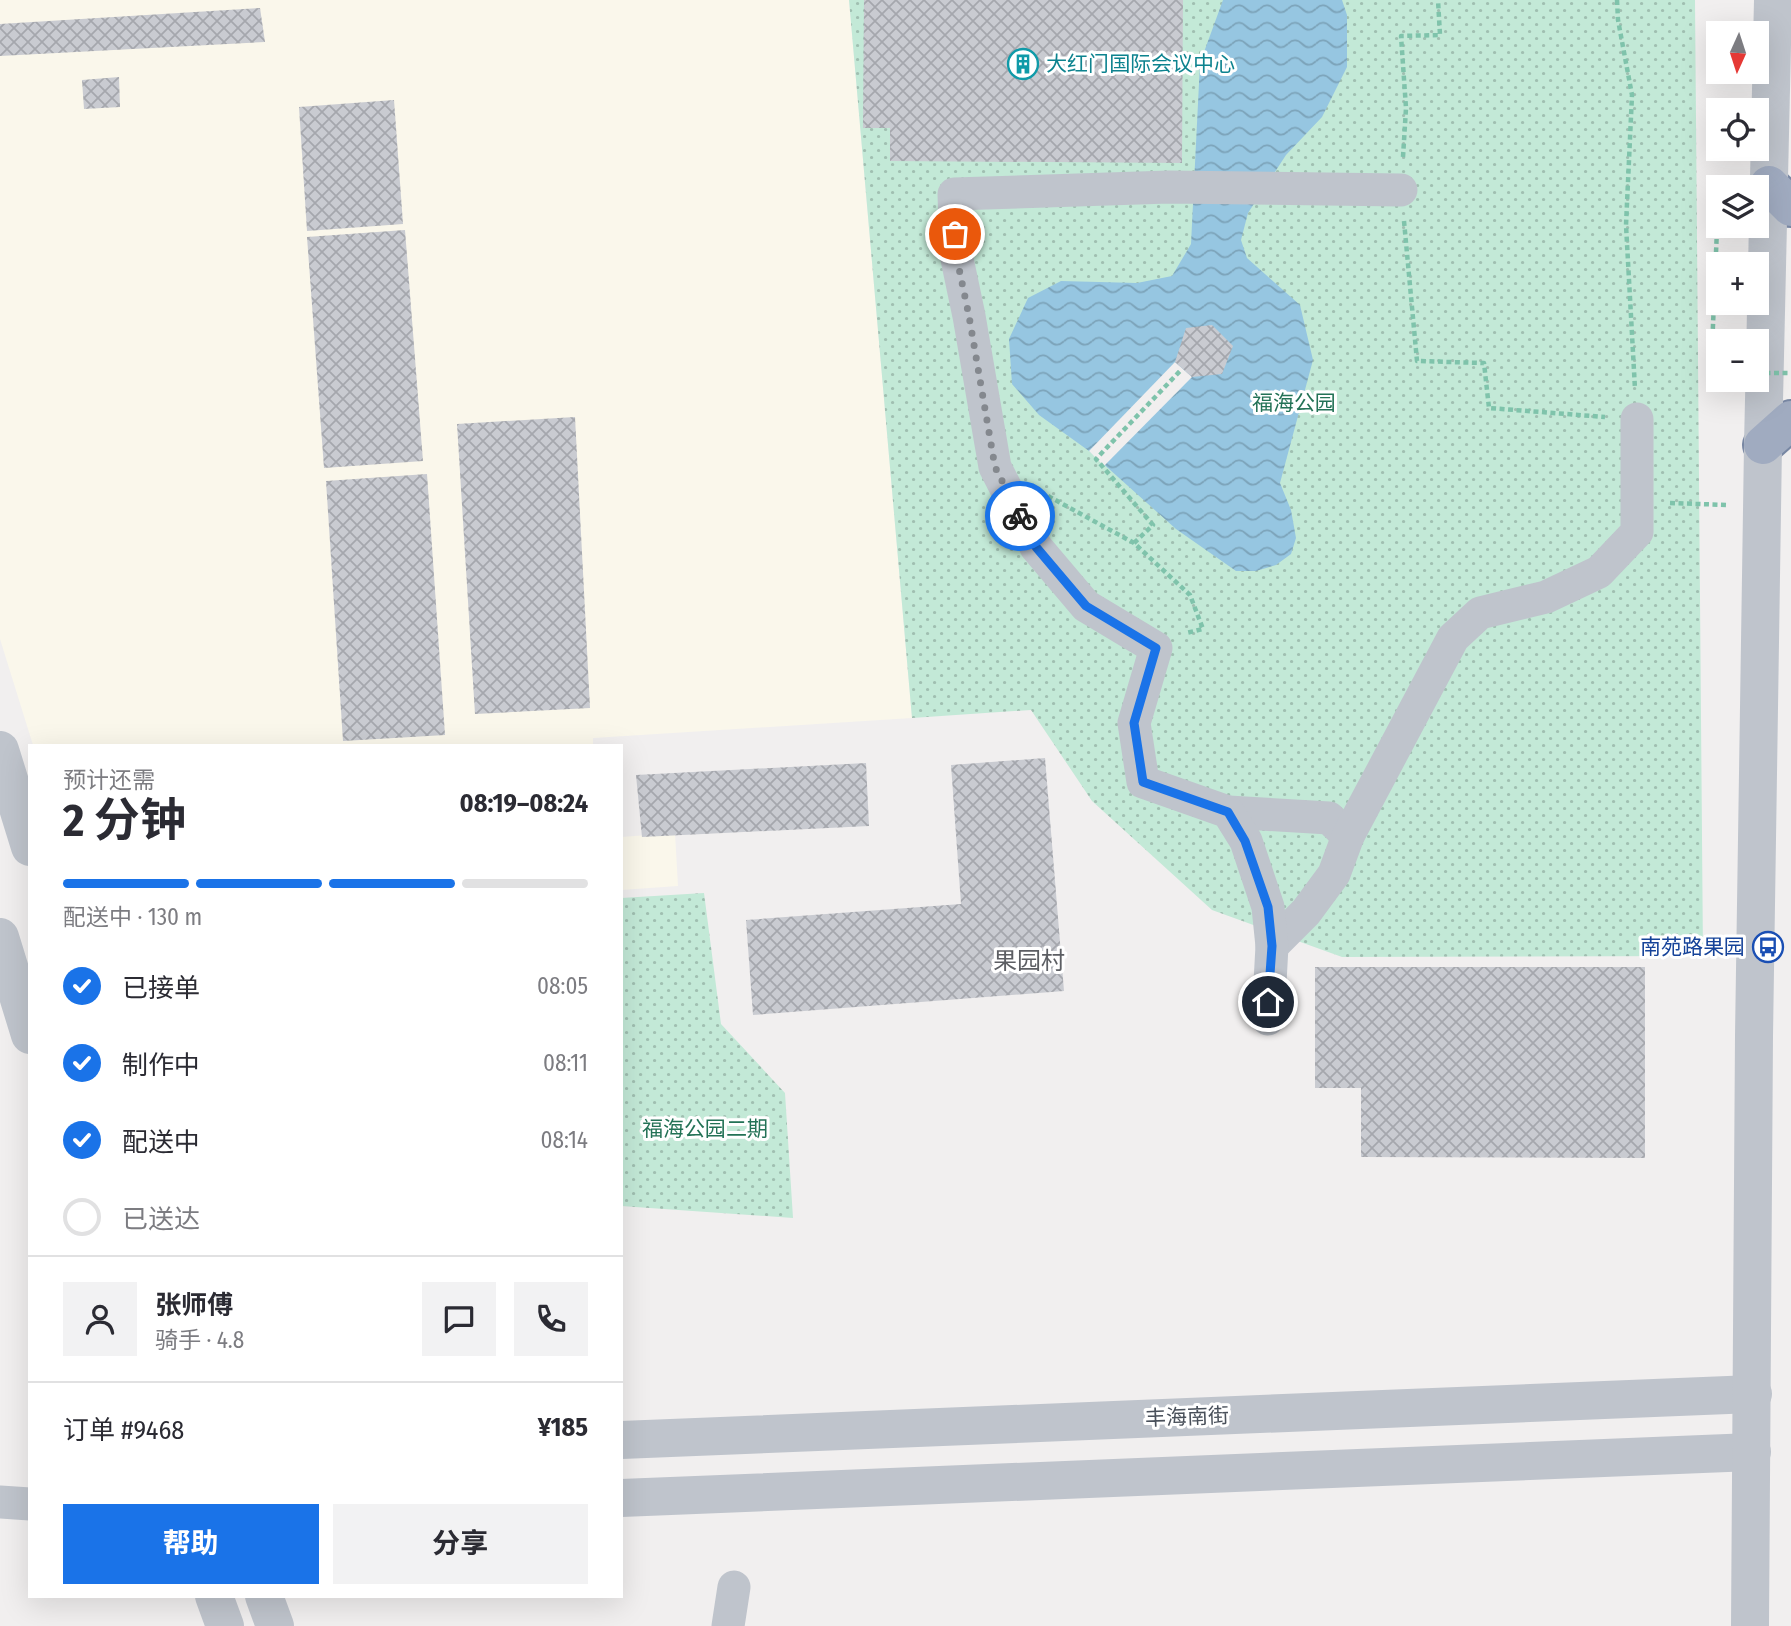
<!DOCTYPE html>
<html lang="zh">
<meta charset="utf-8">
<style>
body{margin:0;font-family:"Fira Sans Condensed","Noto Sans SC",sans-serif;background:#f2f2f3;color:#2b2b33;height:100vh;display:flex;flex-direction:column;font-size:26px;white-space:nowrap}
*{box-sizing:border-box;margin:0}
p{font-size:23px;color:#7c7c81}
.icon{flex:none;width:38px;height:38px;fill:none;stroke:currentColor;stroke-width:2;stroke-linecap:round;stroke-linejoin:round}
.map{position:relative;flex:1;overflow:hidden}
.panel{position:absolute;left:28px;top:744px;width:595px;height:854px;display:flex;flex-direction:column;background:#fff;border-radius:0px;box-shadow:0 7px 28px #0002}
.panel>*{flex:none}
.needle{width:46px;rotate:183deg}
.fabs{position:absolute;left:1706px;top:21px;display:grid;gap:14px}
.fabs a{display:grid;place-items:center;width:63px;height:63px;border-radius:0px;background:#fff;box-shadow:0 7px 28px #0002;font-size:35px}
.pin{position:absolute;display:grid;place-items:center;width:60px;height:60px;color:#fff;margin:-30px;border:4px solid #fff;border-radius:50%;box-shadow:0 2px 7px #0007}
.courier{position:absolute;display:grid;place-items:center;width:70px;height:70px;margin:-35px;border:5px solid #1a73e8;border-radius:50%;background:#fff;color:#222;box-shadow:0 2px 9px #0007}
.overview em{font-style:normal;font-weight:700}
.overview div{display:flex;flex-direction:column-reverse}
.overview{display:flex;align-items:center;justify-content:space-between;height:119px;padding:0 35px}
h1{font-size:46px;font-weight:700;line-height:52px}
.bar{display:grid;grid-template-columns:repeat(4,1fr);gap:10px 7px;align-content:center;height:84px;padding:0 35px}
.bar i{height:9px;border-radius:5px;background:#e1e1e2}
.bar .active{background:#1a73e8}
.bar p{grid-column:span 4}
.line{display:flex;align-items:center;gap:18px;padding:0 35px;border-top:2px solid #e1e1e2}
.line div{flex:1}
.round{display:grid;place-items:center;flex:none;width:74px;height:74px;border-radius:0px;background:#f2f2f3}
ol{padding:0 35px;list-style:none}
li{display:flex;align-items:center;gap:21px;height:77px}
li p{margin-inline-start:auto}
li .icon{padding:7px;border-radius:50%;background:#1a73e8;color:#fff;stroke-width:4}
li:last-child{color:#7c7c81}
li i{width:38px;height:38px;border:4px solid #e1e1e2;border-radius:50%}
.primary-button{display:flex;gap:14px;margin-top:auto;padding:14px 35px}
.primary-button a{flex:1;height:80px;border-radius:0px;background:#1a73e8;color:#fff;font-size:28px;font-weight:700;line-height:80px;text-align:center}
.primary-button a+a{background:#f2f2f3;color:#2b2b33}
.map>svg:first-child{display:block}
.commercial{fill:#faf7eb}
.park{fill:url(#park-dots)}
.water{fill:url(#water-waves)}
.pier{fill:#f1efef}
.building{fill:url(#building-cross-hatch)}
.lines{fill:none;stroke-linecap:round;stroke-linejoin:round}
.trunk-casing{stroke:#7887a3;stroke-width:42}
.path{stroke:#7fc3ab;stroke-width:4.5;stroke-dasharray:5 3.5;stroke-linecap:butt}
.minor{stroke:#bfc4cc;stroke-width:33}
.tertiary{stroke:#bfc4cc;stroke-width:38}
.trunk{stroke:#a0abc0;stroke-width:38}
.path-bridge{stroke:#7fc3ab;stroke-width:4.5;stroke-dasharray:5 3.5;stroke-linecap:butt}
.done{stroke:#84888e;stroke-width:7;stroke-dasharray:0 12.6}
.route{stroke:#1a73e8;stroke-width:9}
.labels{text-anchor:middle;dominant-baseline:central;stroke-width:6;stroke-linejoin:round;paint-order:stroke}
.culture-label{font-size:21px;fill:#0d838f;stroke:#fff;text-anchor:start}
.park-label{font-size:21px;fill:#237256;stroke:#fff}
.transit-label{font-size:21px;fill:#164399;stroke:#fff;text-anchor:end}
.street-label{font-size:21px;fill:#49505a;stroke:#fff}
.quarter-label{font-size:24px;fill:#5c5e63;stroke:#fff}
</style>
<div class="map">
<svg width="1791" height="1626" viewBox="0 0 1791 1626">
<defs>
<pattern id="park-dots" width="8" height="8" patternUnits="userSpaceOnUse" patternTransform="scale(1.75)"><rect width="8" height="8" fill="#c3e9d7"/><path d="M2 2h.1M6 6h.1" fill="none" stroke="#a0bfb1" stroke-width="1.8" stroke-linecap="round"/></pattern>
<pattern id="water-waves" width="16" height="10" patternUnits="userSpaceOnUse" patternTransform="scale(1.75)"><rect width="16" height="10" fill="#96c6e1"/><path d="M0 5q4-4 8 0t8 0" fill="none" stroke="#7ca3b9"/></pattern>
<pattern id="building-cross-hatch" width="8" height="8" patternUnits="userSpaceOnUse" patternTransform="scale(1.75)"><rect width="8" height="8" fill="#c9cbd1"/><path d="M0 0l8 8M0 8l8-8" fill="none" stroke="#a5a7ad"/></pattern>
</defs>
<rect width="100%" height="100%" fill="#f1efef"/>
<g class="commercial">
<path d="M0,0H849L912,718L593,738V746L33,745L0,639Z"/>
<path d="M675,833L678,886L621,890V837Z"/>
</g>
<g class="park">
<path d="M849,0H1695L1703,956L1342,957L1212,910L1092,801L1031,710L912,718Z"/>
<path d="M704,893L721,1024L785,1093L793,1218L621,1206V898Z"/>
</g>
<path class="water" d="M1223,0H1342L1347,15V67L1322,117L1286,155L1248,213L1241,240L1247,258L1300,305L1313,360L1280,483L1291,510L1296,538L1291,554L1276,565L1256,571H1236L1176,529L1089,451L1039,415L1012,384L1009,339L1028,298L1061,281L1137,283L1172,276L1191,244L1200,63Z"/>
<path class="pier" d="M1175,362L1192,377L1104,466L1089,451Z"/>
<g class="building">
<path d="M864,0H1183L1182,163L890,161V128H863Z"/>
<path d="M260,8L265,42L0,56V24Z"/>
<path d="M119,77L120,107L84,109L82,80Z"/>
<path d="M394,100L403,224L307,231L299,107Z"/>
<path d="M405,230L423,461L324,468L307,237Z"/>
<path d="M1212,325L1233,346L1222,374L1192,377L1175,362L1186,328Z"/>
<path d="M575,417L590,708L475,714L457,424Z"/>
<path d="M427,474L445,735L343,741L326,481Z"/>
<path d="M1045,758L1064,991L753,1015L746,920L961,904L951,765Z"/>
<path d="M866,763L869,826L642,837L636,775Z"/>
<path d="M1315,967H1645V1158L1361,1157V1088H1315Z"/>
</g>
<g class="lines">
<g class="trunk-casing">
<g id="trunk">
<path d="M1769,185L1791,207"/>
<path d="M1763,445L1791,420"/>
</g>
</g>
<g class="path">
<path d="M1617,0L1618,20L1632,95L1626,225L1635,389"/>
<path d="M1403,157L1406,108L1401,36L1440,35L1438,0"/>
<path d="M1718,205L1711,373H1718"/>
<path d="M1404,221L1417,361L1484,363L1489,408L1605,417"/>
<path d="M1048,496L1134,543L1190,595L1203,629L1186,633"/>
<path d="M1670,503L1727,505"/>
<path d="M1134,543L1153,525L1096,459L1180,371"/>
</g>
<g class="minor">
<path d="M1228,812L1329,818L1348,836"/>
<path d="M1272,946L1306,912L1334,874L1348,836L1453,638L1480,613L1546,597L1599,572L1637,532V419"/>
<path d="M1268,1019L1272,946L1268,907L1246,841L1228,812L1143,782L1134,723L1156,648L1086,606L1036,547L995,467L969,316L956,254L954,194L1169,187L1401,190"/>
<path d="M0,1502L30,1504"/>
<path d="M728,1626L734,1587"/>
</g>
<g class="tertiary">
<path d="M0,750L30,847"/>
<path d="M0,937L30,1035"/>
<path d="M621,1440L1753,1394"/>
<path d="M621,1498L1752,1452"/>
<path d="M214,1596L225,1626"/>
<path d="M264,1596L275,1626"/>
<path d="M1750,1626L1754,1036L1763,445L1773,0"/>
</g>
<use href="#trunk" class="trunk"/>
<path class="path-bridge" d="M1757,373H1791"/>
</g>
<g class="lines">
<path class="done" d="M955,234L956,254L969,316L995,467L1020,516"/>
<path class="route" d="M1020,516L1036,547L1086,606L1156,648L1134,723L1143,782L1228,812L1245,841L1268,907L1272,946L1268,1002"/>
</g>
<defs>
<g id="building-ring" transform="scale(1.575)"><circle r="9.5" fill="#fff" stroke="#0f9aa8" stroke-width="1.5"/><path d="M-4-6H4V6H1V3H-1V6H-4ZM-2.5-4.3h1.7v1.8h-1.7ZM.8-4.3h1.7v1.8H.8ZM-2.5-1h1.7V.8h-1.7ZM.8-1h1.7V.8H.8Z" fill="#0f9aa8"/></g>
<g id="bus-ring" transform="scale(1.575)"><circle r="9.5" fill="#fff" stroke="#1a4fb4" stroke-width="1.5"/><path d="M-5-6H5V4H4V6H2V4H-2V6H-4V4H-5ZM-3.5-4V0h7V-4ZM-3.5 1.2v1.5H-2V1.2ZM2 1.2v1.5H3.5V1.2Z" fill="#1a4fb4"/></g>
</defs>
<g fill-rule="evenodd">
<use href="#building-ring" x="1023" y="64"/>
<use href="#bus-ring" x="1768" y="947"/>
</g>
<g class="labels">
<g class="culture-label">
<text x="1046" y="64">大红门国际会议中心</text>
</g>
<g class="park-label">
<text x="1294" y="403">福海公园</text>
<text x="705" y="1129">福海公园二期</text>
</g>
<g class="transit-label">
<text x="1745" y="947">南苑路果园</text>
</g>
<g class="street-label">
<text transform="translate(1187 1417) rotate(-2)">丰海南街</text>
</g>
<g class="quarter-label">
<text x="1029" y="961">果园村</text>
</g>
</g>
</svg>
<div class="fabs">
<a><svg class="needle" viewBox="-14 -14 28 28"><path d="M0-13l5 13h-10z" fill="#e53935"/><path d="M0 13l5-13h-10z" fill="#7c7c81"/></svg></a>
<a><svg class="icon" aria-label="locate" viewBox="0 0 24 24"><circle cx="12" cy="12" r="6"/><path d="M12 2v4M12 18v4M2 12h4M18 12h4"/></svg></a>
<a><svg class="icon" aria-label="layers" viewBox="0 0 24 24"><path d="M12 4l9 5-9 5-9-5zM3 14l9 5 9-5"/></svg></a>
<a>+</a>
<a>−</a>
</div>
<div class="pin" style="left:955px;top:234px;background:#ea580c"><svg class="icon" aria-label="bag" viewBox="0 0 24 24"><path d="M5 8h14l-1 12H6zM9 8a3 3 0 0 1 6 0"/></svg></div>
<div class="pin" style="left:1268px;top:1002px;background:#1f2937"><svg class="icon" aria-label="home" viewBox="0 0 24 24"><path d="M3 11l9-7 9 7M6 9v11h12V9"/></svg></div>
<div class="courier" style="left:1020px;top:516px"><svg class="icon" aria-label="bike" viewBox="0 0 24 24"><circle cx="6" cy="16" r="4"/><circle cx="18" cy="16" r="4"/><path d="M6 16l4-8h5l3 8M10 8l3 8H6M13 5h3"/></svg></div>
<section class="panel">
<div class="overview"><div><h1>2 分钟</h1><p>预计还需</p></div><em>08:19–08:24</em></div>
<div class="bar"><i class="active"></i><i class="active"></i><i class="active"></i><i></i><p>配送中 · 130 m</p></div>
<ol>
<li><svg class="icon" aria-label="check" viewBox="0 0 24 24"><path d="M5 12l5 5 9-10"/></svg>已接单<p>08:05</p></li>
<li><svg class="icon" aria-label="check" viewBox="0 0 24 24"><path d="M5 12l5 5 9-10"/></svg>制作中<p>08:11</p></li>
<li><svg class="icon" aria-label="check" viewBox="0 0 24 24"><path d="M5 12l5 5 9-10"/></svg>配送中<p>08:14</p></li>
<li><i></i>已送达</li>
</ol>
<div class="line" style="height:126px"><a class="round"><svg class="icon" aria-label="person" viewBox="0 0 24 24"><circle cx="12" cy="8" r="4"/><path d="M4 21q1-7 8-7t8 7"/></svg></a><div><b>张师傅</b><p>骑手 · 4.8</p></div><a class="round"><svg class="icon" aria-label="chat" viewBox="0 0 24 24"><path d="M4 5h16v11H9l-5 4z"/></svg></a><a class="round"><svg class="icon" aria-label="phone" viewBox="0 0 24 24"><path d="M5 4h4l2 5-3 2q2 4 5 5l2-3 5 2v4C11 20 4 13 5 4z"/></svg></a></div>
<div class="line" style="height:91px"><div>订单 #9468</div><b>¥185</b></div>
<div class="primary-button"><a>帮助</a><a>分享</a></div>
</section>
</div>
